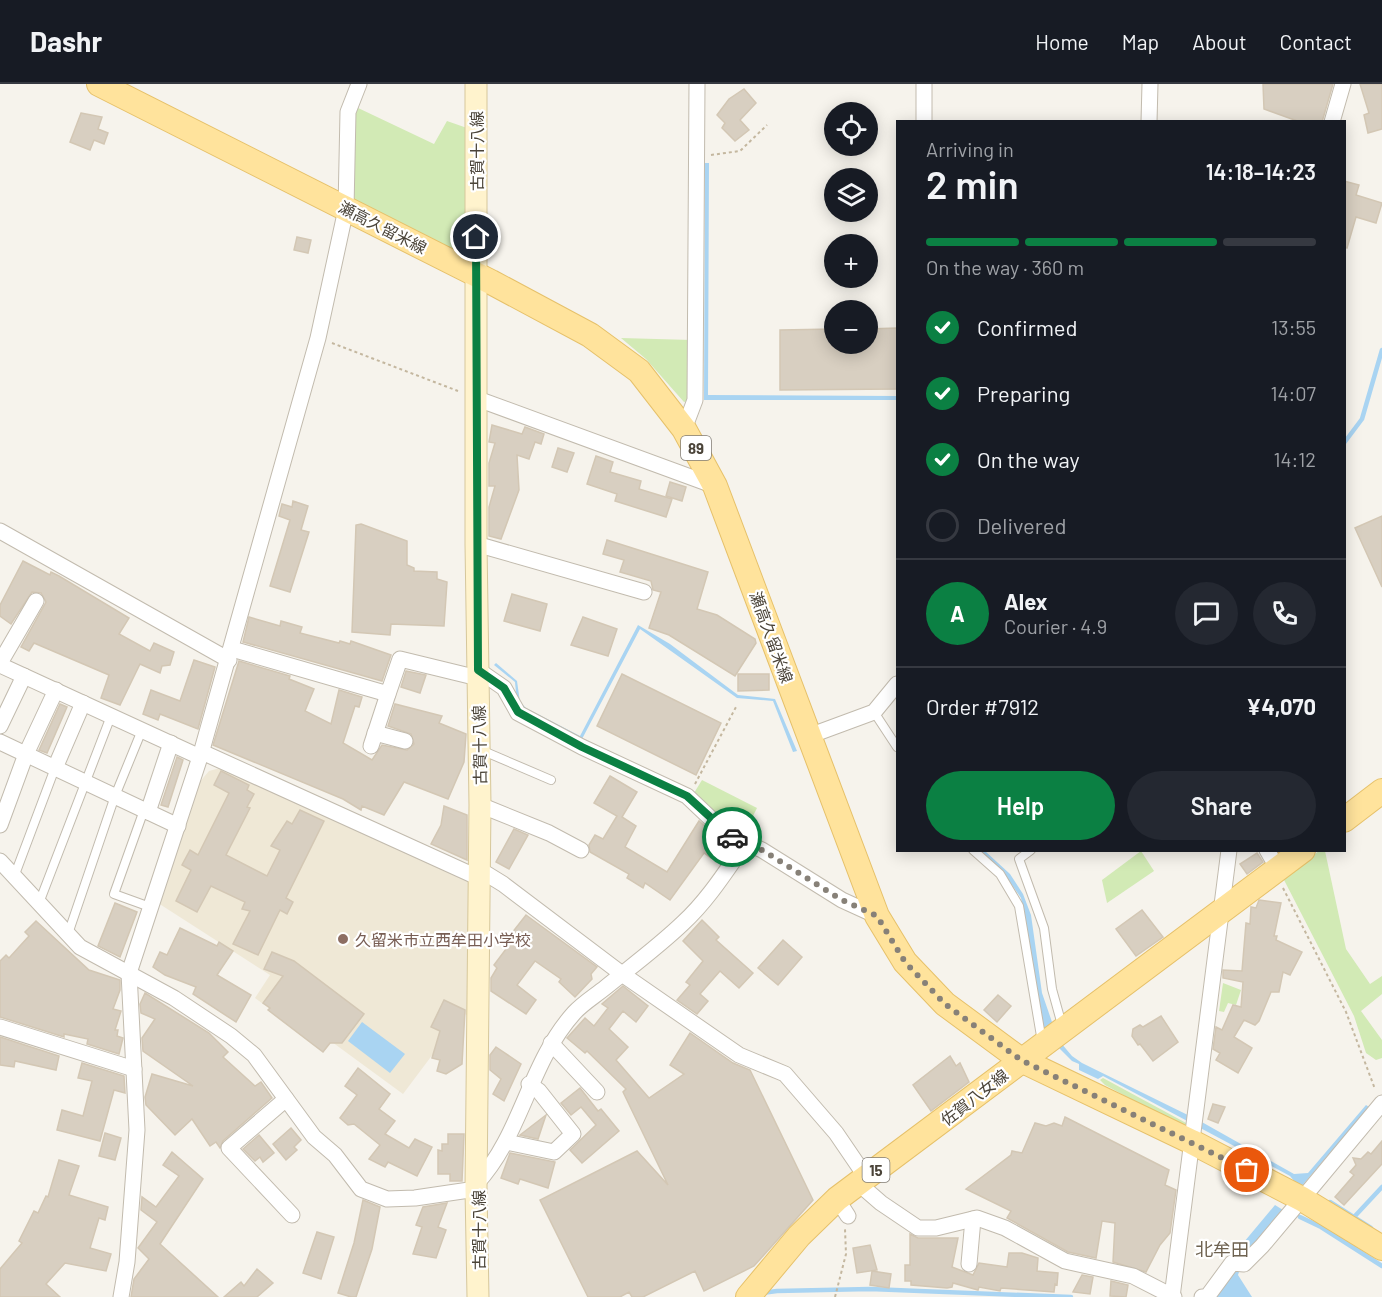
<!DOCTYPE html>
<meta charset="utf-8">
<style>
body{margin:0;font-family:Barlow,"Noto Sans JP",sans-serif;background:#242831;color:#f1f3f6;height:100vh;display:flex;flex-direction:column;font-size:22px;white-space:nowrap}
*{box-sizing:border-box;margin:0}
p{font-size:20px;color:#9ea1a6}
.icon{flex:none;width:33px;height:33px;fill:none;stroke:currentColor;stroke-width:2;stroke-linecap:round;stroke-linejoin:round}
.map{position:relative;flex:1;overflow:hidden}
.side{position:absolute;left:896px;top:36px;width:450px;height:732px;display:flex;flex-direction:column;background:#171b24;border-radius:0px;box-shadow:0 3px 15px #0003}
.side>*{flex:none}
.fabs{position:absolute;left:824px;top:18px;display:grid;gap:12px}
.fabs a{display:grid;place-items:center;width:54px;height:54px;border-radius:50%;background:#171b24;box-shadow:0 3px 15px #0003;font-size:30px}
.pin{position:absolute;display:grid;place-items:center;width:51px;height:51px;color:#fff;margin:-26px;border:3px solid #fff;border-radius:50%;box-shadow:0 2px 6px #0007}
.courier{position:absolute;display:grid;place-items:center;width:60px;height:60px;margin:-30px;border:4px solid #0b8043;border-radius:50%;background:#fff;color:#222;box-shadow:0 2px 8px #0007}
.head em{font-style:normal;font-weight:600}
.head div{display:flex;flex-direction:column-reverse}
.head{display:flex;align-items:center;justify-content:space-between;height:102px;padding:0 30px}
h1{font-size:39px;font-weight:600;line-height:45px}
.bar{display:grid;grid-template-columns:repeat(4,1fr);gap:9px 6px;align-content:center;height:72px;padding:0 30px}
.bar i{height:8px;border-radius:4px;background:#363941}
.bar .active{background:#0b8043}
.bar p{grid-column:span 4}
.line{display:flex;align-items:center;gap:15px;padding:0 30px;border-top:2px solid #363941}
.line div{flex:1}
.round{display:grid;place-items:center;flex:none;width:63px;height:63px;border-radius:32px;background:#242831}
ol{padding:0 30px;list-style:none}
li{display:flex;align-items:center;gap:18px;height:66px}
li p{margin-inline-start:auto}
li .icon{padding:6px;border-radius:50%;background:#0b8043;color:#fff;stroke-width:4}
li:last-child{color:#9ea1a6}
li i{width:33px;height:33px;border:3px solid #363941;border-radius:50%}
.action{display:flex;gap:12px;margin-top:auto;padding:12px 30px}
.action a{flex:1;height:69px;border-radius:36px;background:#0b8043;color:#fff;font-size:24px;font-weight:600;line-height:69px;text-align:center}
.action a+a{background:#242831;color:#f1f3f6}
header{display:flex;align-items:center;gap:36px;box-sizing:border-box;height:84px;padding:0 30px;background:#171b24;border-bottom:2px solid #363941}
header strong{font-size:28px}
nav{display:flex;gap:33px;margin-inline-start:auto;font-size:21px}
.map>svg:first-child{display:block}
.education{fill:#efe8d6}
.green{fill:#d2eab5}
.water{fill:#a9d4f2}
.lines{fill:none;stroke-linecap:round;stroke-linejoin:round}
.stream{stroke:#a9d4f2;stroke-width:4.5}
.building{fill:#d8cfc1;stroke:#d3c7b4;stroke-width:1.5}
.lane-casing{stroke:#c2bbae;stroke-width:10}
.street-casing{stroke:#c2bbae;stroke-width:17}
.secondary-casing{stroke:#d6c79b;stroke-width:23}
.primary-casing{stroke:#e6c16a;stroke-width:26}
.path{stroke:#c4b79f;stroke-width:2;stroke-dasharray:3 3;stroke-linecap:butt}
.lane{stroke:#fff;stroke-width:8}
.street{stroke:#fff;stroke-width:15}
.secondary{stroke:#fff3cd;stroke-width:21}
.primary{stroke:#ffe39c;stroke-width:24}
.done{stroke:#878178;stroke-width:6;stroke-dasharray:0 10.8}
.route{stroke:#0b8043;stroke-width:8}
.education-dot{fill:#8d6e63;stroke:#fff;stroke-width:2}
.labels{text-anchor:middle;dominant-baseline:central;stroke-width:4.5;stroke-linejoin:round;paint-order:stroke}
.shield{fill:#fff;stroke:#817c74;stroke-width:1.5}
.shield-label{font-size:15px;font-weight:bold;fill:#4b4439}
.street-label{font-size:16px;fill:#4b4439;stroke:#fff}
.education-label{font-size:16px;fill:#785e54;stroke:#fff;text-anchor:start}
.neighbourhood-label{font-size:18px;fill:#6e6250;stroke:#fff}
</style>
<header>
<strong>Dashr</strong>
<nav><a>Home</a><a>Map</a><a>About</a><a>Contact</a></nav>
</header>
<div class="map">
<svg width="1382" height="1213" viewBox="0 0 1382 1213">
<rect width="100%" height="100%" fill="#f6f3ec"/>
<path class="education" d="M220,684L472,798L473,933L455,927L436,966L403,1010L332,958L325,966L255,914L270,891L158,819L198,700L209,687Z"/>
<g class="green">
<path d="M356,23L434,60L447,37L467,44L466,166L458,169L352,115V47Z"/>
<path d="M621,254L692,256V316L684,318L646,275Z"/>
<path d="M702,696L757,724L743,752L733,747L694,709Z"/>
<path d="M1141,767L1154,787L1107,819L1102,796Z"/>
<path d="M1319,767H1325L1346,865L1370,900L1382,892V910L1361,927L1382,956V974L1376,976L1366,969L1354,932L1283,794Z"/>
<path d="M1223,899L1241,906L1236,921L1228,919L1224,928L1219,927Z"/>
<path d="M1103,994L1188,1040L1180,1041L1105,1001L1100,996Z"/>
</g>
<g class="water">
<path d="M705,79H709L708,311L897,312V316H704Z"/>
<path d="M638,541L670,560L738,611L775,615L797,667L793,668L773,617L737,614L640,545L582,655L525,626L517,619L515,598L494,581L496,579L517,597L520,618L526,624L580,652Z"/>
<path d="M981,767H985L1010,790L1023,810L1031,831L1042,909L1052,938L1050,946L1072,972L1082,979L1200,1037L1294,1090L1308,1089L1366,1021L1369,1023L1300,1104L1290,1092L1103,992L1098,995L1079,986V980L1072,977L1045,950L1021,814L1001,785Z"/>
<path d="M362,938L405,970L390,989L348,957Z"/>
<path d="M1275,1121L1283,1126L1241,1182L1238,1191L1252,1213H1212L1232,1188L1239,1164Z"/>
</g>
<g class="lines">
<g class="stream">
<path d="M1344,359L1362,335L1382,266"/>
<path d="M1330,1118L1371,1144"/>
<path d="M1355,1132L1382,1103"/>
<path d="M1300,1133L1321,1143L1382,1182"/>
<path d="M762,1209L777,1207L870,1205L1071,1213"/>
</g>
</g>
<g class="building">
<path d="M1263,0H1333L1322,38H1300L1264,25Z"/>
<path d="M1360,0H1382V45L1368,49L1364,31L1369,29Z"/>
<path d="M744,5L756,19L740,36L749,46L735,57L722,44L725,39L717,31L729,15Z"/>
<path d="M81,29L102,33L98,45L108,49L104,60L94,56L90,66L70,58Z"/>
<path d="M1344,97L1359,101L1356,111L1382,119L1376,139L1356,133L1347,164L1344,163Z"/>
<path d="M297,153L311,156L308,169L294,166Z"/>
<path d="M897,244V305L780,306V246L834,245V260H867V245Z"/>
<path d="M492,341L522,350L525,343L544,350L541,360L535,358L529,375L517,371L519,406L501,455L489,452V423L495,402H489V379L495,359L489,358Z"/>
<path d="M558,364L574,369L567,388L552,383Z"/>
<path d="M596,372L613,378L610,388L641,397L639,405L672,415L666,433L615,417L617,410L587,400Z"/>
<path d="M670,398L686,403L682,417L666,412Z"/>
<path d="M293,417L308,422L301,446L309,448L290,508L270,502L290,436L279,432L282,420L292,423Z"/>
<path d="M1382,432V503L1355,444Z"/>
<path d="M361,440L407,457V481L414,484V487L437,488V495L447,498L444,542L391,540L390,551L352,548L356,441Z"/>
<path d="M607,456L708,488L697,525L717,531L755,555L756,559L735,592L669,551L649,544L661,508L653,506L651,497L620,488L624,476L603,470Z"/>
<path d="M23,477L50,491L51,488L59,492L129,534L119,550L150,567L154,559L174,568L170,581L162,582L160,589L140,580L120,621L101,614L109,591L34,559L29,567L21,563L46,518L41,509L32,508L11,540L0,532V521Z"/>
<path d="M512,510L547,520L540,547L504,537Z"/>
<path d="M249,533L280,542L281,537L302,543L300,549L339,559L340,557L350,560L351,557L391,571L382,597L243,558Z"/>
<path d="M583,533L617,545L608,572L571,561Z"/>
<path d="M194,576L215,583L198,645L160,630L158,636L143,630L151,606L180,617Z"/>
<path d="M239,577L290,592L289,595L314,605L305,627L331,640L339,606L362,613L359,623L355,622L343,659L372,676L382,661L407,666L414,660L411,650L388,642L395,620L442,632L439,639L466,650L464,678L448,715L404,698L384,731L362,722L361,726L343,715L213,661Z"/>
<path d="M406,587L426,591L420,609L401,603Z"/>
<path d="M622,590L721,639L696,691L597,642Z"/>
<path d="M738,590H769V606L738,607Z"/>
<path d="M60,620L67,623L47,669L39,666Z"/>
<path d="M177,673L183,676L168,723L161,721Z"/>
<path d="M221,687L249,701L247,706L254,710L247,723L250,724L226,771L267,792L280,766L271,762L287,737L292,740L300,726L324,737L286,814L293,818L287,830L280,826L258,871L233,860L250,827L242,825L245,818L211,802L197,828L176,817L191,786L182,781L190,766L198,771L229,709L214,701Z"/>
<path d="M610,692L637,708L622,733L636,742L625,763L667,788L699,737L722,758L711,774L704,769L670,816L645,799L643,804L627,794L629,790L590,768L589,761L595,751L603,755L617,732L594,719Z"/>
<path d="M444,722L467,731V776L431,760L441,741Z"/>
<path d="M514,745L528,751L509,785L496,778Z"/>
<path d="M1257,769L1263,778L1247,790L1240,780Z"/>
<path d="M1259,816L1281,819L1274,852H1277L1276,856L1302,868L1290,891L1283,888L1279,908H1271L1259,937L1255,941L1244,936L1234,953L1252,964L1238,989L1216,976L1220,969L1213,965L1216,943L1222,946L1233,921L1241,923L1243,898L1223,894V886L1242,887L1246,839L1250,840L1251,823L1256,824Z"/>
<path d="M115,819L137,828L120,873L98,862Z"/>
<path d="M1142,826L1163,853L1136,872L1116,845Z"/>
<path d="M526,831L597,883L591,890L592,895L575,913L559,898L561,895L535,877L517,901L536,916L526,930L491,907V894L497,884L494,881L512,857L508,854Z"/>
<path d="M702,836L719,853L716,856L753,889L739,904L720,887L700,910L708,917L697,930L677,916L690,901L686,898L703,877L683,857Z"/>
<path d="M36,837L89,886L120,896V906L113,925L121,927L115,946H118L117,952L123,954L119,970L87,960L88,955L64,950V953L0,933V877L6,871L9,874L29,852L25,848Z"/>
<path d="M180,844L217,862L219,858L233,867L217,891L251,911L236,938L193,910L196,903L165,891L153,883L160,868L167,871Z"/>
<path d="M783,856L802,873L778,901L758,884Z"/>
<path d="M272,868L294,877L364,930L342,959H330L323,968L268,926L270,924L263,919L283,892L264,885Z"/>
<path d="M623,902L648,922L636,938L623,927L609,945L628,963L616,976L649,1014L684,990L670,981L690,949L733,979L750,986L813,1116L754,1182L704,1207L695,1187L643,1213H632L629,1208L620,1213H588L540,1116L637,1067L668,1101L623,1008L626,1005L587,967L585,969L567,954L585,934L594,942L608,924L602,920Z"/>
<path d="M145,909L209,949L228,968L223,973L255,1002L261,998L272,1014L223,1057L220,1064L216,1058L210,1062L192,1035L175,1051L146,1021L145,1013L152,990L193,1002L143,967L142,954L155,935L141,929L140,920Z"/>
<path d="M998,911L1011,922L997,938L984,926Z"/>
<path d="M444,916L465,926L462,980L446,990L437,987L440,976L432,974L440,947L431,943Z"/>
<path d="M1161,932L1178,958L1153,977L1140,960L1138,961L1132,952L1133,945L1140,941L1143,943Z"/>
<path d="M0,953L59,972L56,986L15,977L14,983L0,981Z"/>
<path d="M496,963L521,980L504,1017L493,1010L501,995L490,986V971Z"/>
<path d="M950,972L956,982L960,979L969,998L931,1027L913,1001Z"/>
<path d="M82,979L124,992L125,1009L114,1006L100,1057L57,1046L62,1026L83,1032L92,997L78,994Z"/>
<path d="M358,984L390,1010L379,1025L395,1037L385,1050L409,1064L415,1055L432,1063L417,1092L388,1078L385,1083L369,1075L380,1061L354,1040L348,1041L340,1034L357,1011L345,1002Z"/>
<path d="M580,1004L598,1027L601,1025L619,1047L582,1079L570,1066L596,1041L581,1023L571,1031L561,1019Z"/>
<path d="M1213,1020L1225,1023L1218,1039L1208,1035Z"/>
<path d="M546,1031L538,1055L520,1051Z"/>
<path d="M1065,1033L1169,1086L1165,1101L1176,1106L1170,1149L1160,1161L1146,1188L1113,1178L1115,1139L1102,1137L1096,1174L1068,1168L1007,1134L1011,1127L966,1105L1011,1071L1012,1067L1022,1069L1035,1039L1046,1042L1054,1039L1062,1042Z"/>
<path d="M291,1044L301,1056L294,1063L297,1066L286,1076L273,1060Z"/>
<path d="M105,1049L121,1054L115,1076L99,1072Z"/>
<path d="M448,1050H464L462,1097H450V1090H438V1066L442,1067V1060H448Z"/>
<path d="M259,1051L274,1069L263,1078L260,1073L255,1077L243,1065Z"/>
<path d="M1382,1057V1080L1344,1121L1335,1113L1354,1091L1350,1088L1356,1081L1353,1074L1361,1075L1368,1068L1371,1070Z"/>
<path d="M172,1068L203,1095L160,1160L218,1213H131L134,1195L149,1175L138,1164L157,1138L141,1126L142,1113L156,1123L179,1092L163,1081Z"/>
<path d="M510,1069L555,1078L548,1104L520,1095L518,1100L501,1094Z"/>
<path d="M59,1076L79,1082L69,1111L108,1123L105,1136L99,1134L90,1164L111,1170L106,1187L65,1179L46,1200L60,1213H0V1185L22,1159L19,1157L34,1127L38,1129L46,1112L48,1113Z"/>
<path d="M363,1116L380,1123L372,1165L356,1213H351L338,1209L354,1159Z"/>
<path d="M447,1119L438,1143L446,1146L436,1174L413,1170L422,1143L416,1141L423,1123Z"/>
<path d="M317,1148L334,1153L321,1195L303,1189Z"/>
<path d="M910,1150L918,1154H958L952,1183L973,1191L979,1179L1007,1183L1009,1169H1022L1038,1174L1037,1187L1058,1189L1057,1201L1055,1200L1054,1208L1001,1204L1000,1207L979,1203L978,1206L953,1199L952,1203L947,1204L911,1201V1197H905V1181H910Z"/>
<path d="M870,1161L877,1186L857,1189L853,1164Z"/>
<path d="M257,1185L273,1199L257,1213H224L241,1198L244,1202Z"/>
<path d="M872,1187L891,1190L889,1204L870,1201Z"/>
<path d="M1082,1191L1093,1193L1090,1210L1073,1208Z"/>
<path d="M1111,1197L1128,1201L1126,1213L1110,1212Z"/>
</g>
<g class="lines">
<g class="lane-casing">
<g id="lane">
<path d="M874,628L897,663"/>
<path d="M481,666L551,696"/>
<path d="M144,726L114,810L150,823"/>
<path d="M973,766L1000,790L1019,822L1042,958"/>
<path d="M1031,766L1019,775L1044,844L1052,905L1062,941"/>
<path d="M14,793L55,684"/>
<path d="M39,819L111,632"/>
<path d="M68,850L115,712L142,646"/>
</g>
</g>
<g class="street-casing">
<g id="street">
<path d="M924,38V0"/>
<path d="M1149,38L1150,0"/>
<path d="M1332,38L1343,0"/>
<path d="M475,314L715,402"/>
<path d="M684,345L695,316L697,0"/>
<path d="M0,447L229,576"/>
<path d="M476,460L644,508"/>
<path d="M232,565L388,610L400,575L478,594"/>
<path d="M0,579L36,517"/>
<path d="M0,581L200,673"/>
<path d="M478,586L504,604L518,629L582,663L687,712L727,750L762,766L842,816L877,832"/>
<path d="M0,642L24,592"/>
<path d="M375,649L405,657"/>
<path d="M809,652L874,628L897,600"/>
<path d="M0,658L178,742"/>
<path d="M371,662L388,610"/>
<path d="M202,668L477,793"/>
<path d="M55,684L83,619"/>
<path d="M480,721L549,749L581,766"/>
<path d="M148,728L171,659"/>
<path d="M0,741L26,670L56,606"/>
<path d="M1267,766L1278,785"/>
<path d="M0,777L80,863L174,914L231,952L254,971L314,1053L335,1071L361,1105L387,1115L415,1114L476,1105"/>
<path d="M477,784L503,800L622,890L739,971L785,990L836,1049L866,1093"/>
<path d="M0,943L134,985"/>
<path d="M551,959L597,1008"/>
<path d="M286,1015L229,1064L292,1131"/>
<path d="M506,1058L554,1068L573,1050L539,1007L529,1000"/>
<path d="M477,1099C522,1050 529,979 574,929C583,919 595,912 606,903C632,882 659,862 683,839C708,816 726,787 745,760"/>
<path d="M858,1099L881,1119L918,1144H936L977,1134L1005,1144L1065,1177L1133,1192L1174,1213"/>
<path d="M837,1115L848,1132"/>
<path d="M1302,1115L1382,1019"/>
<path d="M969,1180L973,1135"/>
<path d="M121,1213L127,1178L137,1046L129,889L200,673L318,254L346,125L348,28L359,0"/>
<path d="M1172,1213L1229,766"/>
<path d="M1202,1213H1207L1232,1179L1244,1180L1262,1162L1294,1124"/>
</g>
</g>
<g class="secondary-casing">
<path id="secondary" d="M476,0V460L480,721L476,1105L478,1213"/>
</g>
<g class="primary-casing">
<g id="primary">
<path d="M99,0L491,198L590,251L639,287L684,345L715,402L877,832L905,878L945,920L1021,976L1192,1058L1302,1115L1382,1164"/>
<path d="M1344,736L1382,707"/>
<path d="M748,1213L799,1152L837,1115L1303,766"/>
</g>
</g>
<g class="path">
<path d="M711,71L740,67L767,41"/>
<path d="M332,259L458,307"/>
<path d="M695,700L736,623"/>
<path d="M1283,804L1346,928L1375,1005"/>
<path d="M835,1213L846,1170L845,1145"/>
</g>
<use href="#lane" class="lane"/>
<use href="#street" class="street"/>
<use href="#secondary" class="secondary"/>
<use href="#primary" class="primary"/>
</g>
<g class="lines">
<path class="done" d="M732,753L762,766L842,816L877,832L905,878L945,920L1021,976L1247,1086"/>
<path class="route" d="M476,153L478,586L504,604L518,628L582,663L687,712L732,753"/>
</g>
<circle class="education-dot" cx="343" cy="855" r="6"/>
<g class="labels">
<g class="shield">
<rect x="681" y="352" width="30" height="24" rx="4.5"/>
<rect x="862.5" y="1074" width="27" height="24" rx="4.5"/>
</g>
<g class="shield-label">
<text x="696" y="364">89</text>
<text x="876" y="1086">15</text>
</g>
<g class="street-label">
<text transform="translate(476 67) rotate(-90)">古賀十八線</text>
<text transform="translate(383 143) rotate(27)">瀬高久留米線</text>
<text transform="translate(772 553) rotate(70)">瀬高久留米線</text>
<text transform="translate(479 661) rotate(-91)">古賀十八線</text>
<text transform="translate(974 1013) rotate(-38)">佐賀八女線</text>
<text transform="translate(478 1146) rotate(-90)">古賀十八線</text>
</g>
<g class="education-label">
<text x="355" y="855">久留米市立西牟田小学校</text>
</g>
<g class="neighbourhood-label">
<text x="1222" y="1165">北牟田</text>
</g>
</g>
</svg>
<div class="fabs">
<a><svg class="icon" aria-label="locate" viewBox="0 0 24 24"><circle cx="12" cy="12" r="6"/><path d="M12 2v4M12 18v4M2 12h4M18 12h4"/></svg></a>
<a><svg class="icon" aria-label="layers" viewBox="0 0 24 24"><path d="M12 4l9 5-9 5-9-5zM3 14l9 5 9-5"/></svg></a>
<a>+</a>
<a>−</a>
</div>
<div class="pin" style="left:1247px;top:1086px;background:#ea580c"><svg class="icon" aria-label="bag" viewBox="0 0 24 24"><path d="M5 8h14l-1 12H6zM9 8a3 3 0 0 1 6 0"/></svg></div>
<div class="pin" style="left:476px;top:153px;background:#1f2937"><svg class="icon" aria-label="home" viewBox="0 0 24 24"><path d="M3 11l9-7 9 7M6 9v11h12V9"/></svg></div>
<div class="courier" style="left:732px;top:753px"><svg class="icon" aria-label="car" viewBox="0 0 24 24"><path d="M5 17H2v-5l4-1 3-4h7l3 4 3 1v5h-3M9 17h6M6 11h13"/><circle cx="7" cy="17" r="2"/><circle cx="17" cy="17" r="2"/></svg></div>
<section class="side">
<div class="head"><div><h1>2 min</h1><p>Arriving in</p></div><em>14:18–14:23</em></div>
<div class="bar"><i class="active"></i><i class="active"></i><i class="active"></i><i></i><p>On the way · 360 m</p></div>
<ol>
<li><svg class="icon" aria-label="check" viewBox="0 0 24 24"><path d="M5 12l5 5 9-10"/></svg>Confirmed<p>13:55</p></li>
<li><svg class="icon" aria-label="check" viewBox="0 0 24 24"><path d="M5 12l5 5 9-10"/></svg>Preparing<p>14:07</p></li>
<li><svg class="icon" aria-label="check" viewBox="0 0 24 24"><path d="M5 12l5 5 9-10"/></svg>On the way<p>14:12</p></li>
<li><i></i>Delivered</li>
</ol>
<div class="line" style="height:108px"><b class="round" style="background:#0b8043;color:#fff">A</b><div><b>Alex</b><p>Courier · 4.9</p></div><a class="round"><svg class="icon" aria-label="chat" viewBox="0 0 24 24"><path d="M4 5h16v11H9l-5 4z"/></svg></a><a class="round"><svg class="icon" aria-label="phone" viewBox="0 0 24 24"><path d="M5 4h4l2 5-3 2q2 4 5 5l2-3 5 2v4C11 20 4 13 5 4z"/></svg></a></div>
<div class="line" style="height:78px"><div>Order #7912</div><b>¥4,070</b></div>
<div class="action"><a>Help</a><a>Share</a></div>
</section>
</div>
